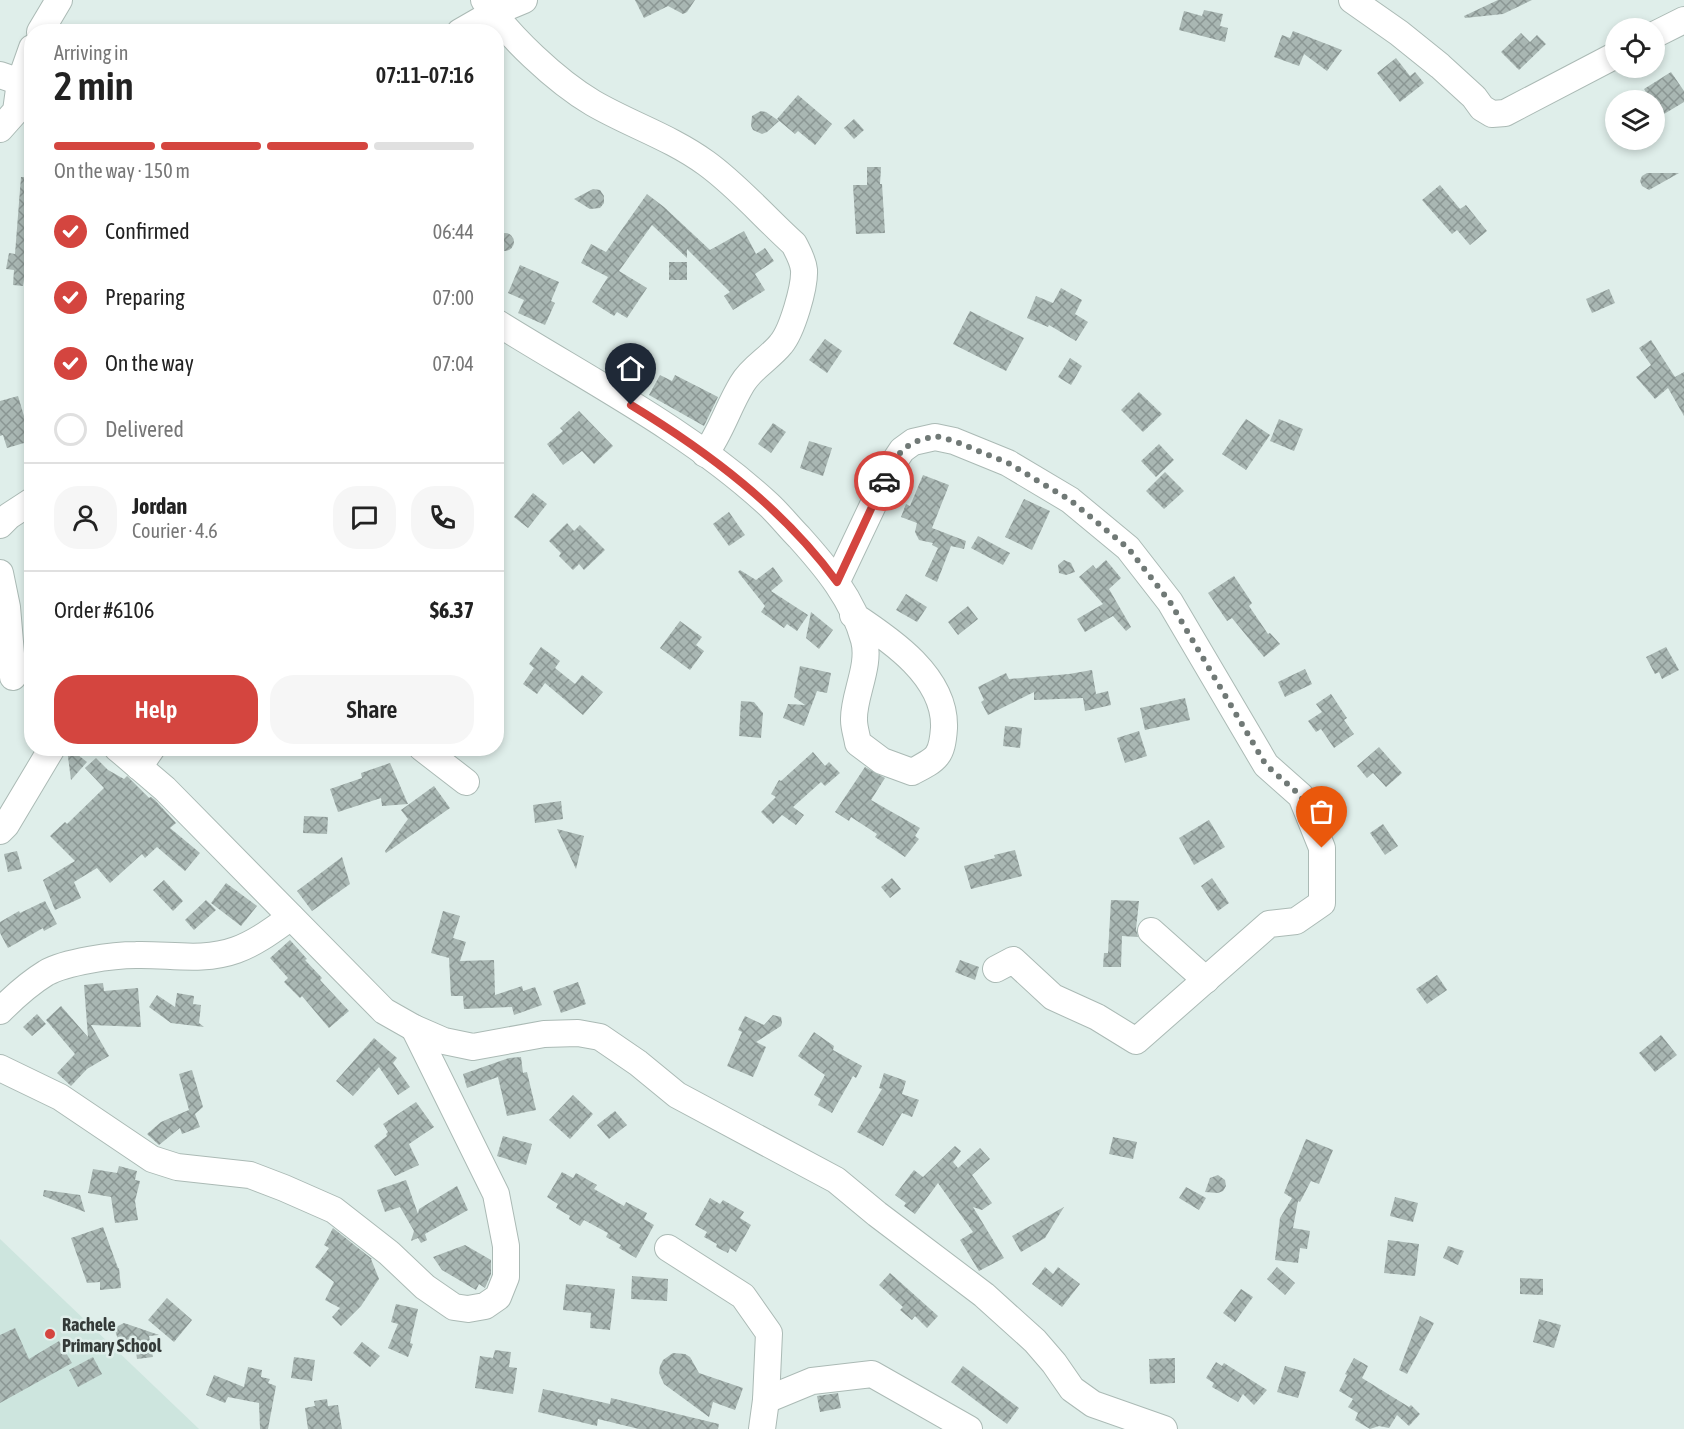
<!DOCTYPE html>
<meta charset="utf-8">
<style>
body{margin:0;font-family:"Asap Condensed",sans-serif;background:#f6f6f6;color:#222;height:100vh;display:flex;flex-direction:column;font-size:22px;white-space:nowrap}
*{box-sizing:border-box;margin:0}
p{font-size:20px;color:#767676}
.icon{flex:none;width:33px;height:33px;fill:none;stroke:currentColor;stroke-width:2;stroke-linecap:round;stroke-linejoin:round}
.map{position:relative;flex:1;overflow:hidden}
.details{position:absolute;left:24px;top:24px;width:480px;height:732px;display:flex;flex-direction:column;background:#fff;border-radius:24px;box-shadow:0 3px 9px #0003}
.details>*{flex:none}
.fabs{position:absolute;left:1605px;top:18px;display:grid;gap:12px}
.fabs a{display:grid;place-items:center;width:60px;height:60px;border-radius:50%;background:#fff;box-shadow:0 3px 9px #0003;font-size:30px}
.pin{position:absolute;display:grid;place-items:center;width:51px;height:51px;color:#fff;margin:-62px -26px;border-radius:50% 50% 50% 0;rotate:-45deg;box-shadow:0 0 6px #0007}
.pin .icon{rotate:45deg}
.courier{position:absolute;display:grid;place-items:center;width:60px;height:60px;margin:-30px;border:4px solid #d4453f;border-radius:50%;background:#fff;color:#222;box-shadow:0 2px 8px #0007}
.overview em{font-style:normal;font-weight:600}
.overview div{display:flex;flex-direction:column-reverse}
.overview{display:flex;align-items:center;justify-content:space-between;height:102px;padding:0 30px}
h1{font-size:39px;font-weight:600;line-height:45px}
.bar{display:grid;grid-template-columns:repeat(4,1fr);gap:9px 6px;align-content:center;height:72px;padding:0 30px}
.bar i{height:8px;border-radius:4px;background:#e0e0e0}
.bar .on{background:#d4453f}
.bar p{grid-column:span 4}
.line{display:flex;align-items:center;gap:15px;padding:0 30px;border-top:2px solid #e0e0e0}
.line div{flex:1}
.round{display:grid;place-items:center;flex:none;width:63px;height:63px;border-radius:24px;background:#f6f6f6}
ol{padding:0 30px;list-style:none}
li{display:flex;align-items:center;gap:18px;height:66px}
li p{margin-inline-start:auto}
li .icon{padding:6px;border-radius:50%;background:#d4453f;color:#fff;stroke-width:4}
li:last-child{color:#767676}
li i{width:33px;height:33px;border:3px solid #e0e0e0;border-radius:50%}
.cta{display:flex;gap:12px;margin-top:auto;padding:12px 30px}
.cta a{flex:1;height:69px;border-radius:24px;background:#d4453f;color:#fff;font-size:24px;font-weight:600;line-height:69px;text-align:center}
.cta a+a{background:#f6f6f6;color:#222}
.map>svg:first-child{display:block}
.built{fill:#cde5de}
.building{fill:url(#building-cross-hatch)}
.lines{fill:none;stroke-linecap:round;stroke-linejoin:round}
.minor-casing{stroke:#abbab5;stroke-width:28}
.minor{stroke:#fff;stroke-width:26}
.done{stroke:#707976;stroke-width:6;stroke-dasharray:0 10.8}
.route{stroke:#d4453f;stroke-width:8}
.poi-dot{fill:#d4453f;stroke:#dfeeea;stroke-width:2}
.labels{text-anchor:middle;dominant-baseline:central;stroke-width:5;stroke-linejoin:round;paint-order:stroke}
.poi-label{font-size:18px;font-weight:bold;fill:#343a38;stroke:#dfeeea;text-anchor:start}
</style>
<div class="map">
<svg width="1684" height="1429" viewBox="0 0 1684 1429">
<defs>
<pattern id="building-cross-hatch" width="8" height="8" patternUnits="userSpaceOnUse" patternTransform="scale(1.5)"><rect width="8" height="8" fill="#a9b7b3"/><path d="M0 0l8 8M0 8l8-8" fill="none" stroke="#8a9693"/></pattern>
</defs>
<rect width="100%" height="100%" fill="#dfeeea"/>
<path class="built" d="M0,1239L199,1429H0Z"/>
<g class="building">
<path d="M635,0H695L687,12L683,14L668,6L644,18Z"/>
<path d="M1498,0H1532L1503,14L1465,18L1464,16Z"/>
<path d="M1204,10L1223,14L1220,26L1228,28L1225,42L1179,30L1184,11L1202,16Z"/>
<path d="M1293,31L1342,50L1327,71L1304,54L1299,66L1274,57L1282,35L1290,38Z"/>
<path d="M1521,33L1530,42L1537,35L1546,44L1519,70L1501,52Z"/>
<path d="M1396,58L1410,76L1415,72L1424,83L1400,102L1377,73Z"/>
<path d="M1671,72L1684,91V102L1659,117L1654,100H1651L1644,89Z"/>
<path d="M798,95L832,124L815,145L798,131L795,134L777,119Z"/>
<path d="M761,111L766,112L779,121L767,132L762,134L753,130L751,126L752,116Z"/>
<path d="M854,119L864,130L854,139L844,128Z"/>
<path d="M867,167H881L880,184H882L885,233L856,234L853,185H867Z"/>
<path d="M1647,173H1679L1649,190L1642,186L1640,181L1642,176Z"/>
<path d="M21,177H32V257L28,254L23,286L13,285L14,270L6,269L9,253L15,254Z"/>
<path d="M1440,185L1460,209L1466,205L1487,231L1470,245L1457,230L1452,234L1422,200Z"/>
<path d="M593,189L600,190L604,196V203L600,208L590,209L574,199Z"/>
<path d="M647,194L664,207L710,250L744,231L756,254L765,248L774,261L755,274L765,290L733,310L724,296L730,292L687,249V258L652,225L619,271L647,288L627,318L617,312L614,316L592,302L608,277L581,263L591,244L606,252Z"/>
<circle cx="505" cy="242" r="9"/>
<rect x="669" y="262" width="18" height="18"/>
<path d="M520,265L559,282L551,301L555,303L545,325L518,313L524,300L508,293Z"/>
<path d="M1061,288L1082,300L1075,314L1088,322L1076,341L1049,325L1048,327L1027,318L1036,296L1053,303Z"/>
<path d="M1609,289L1615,303L1592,313L1586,299Z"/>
<path d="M970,311L1024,338L1006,371L953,344Z"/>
<path d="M825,339L842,351L827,373L809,360Z"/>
<path d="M1651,340L1675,377L1684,372V416L1668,388L1655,399L1636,377L1651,365L1639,348Z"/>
<path d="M1070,358L1082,366L1071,385L1058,377Z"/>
<path d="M660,375L672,381L675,375L718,397L704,426L649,395Z"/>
<path d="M1139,392L1162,414L1143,432L1121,410Z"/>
<path d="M18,396L24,416L32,412L31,441L7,448L3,435L0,436V401Z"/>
<path d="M579,411L613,446L594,464L582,451L563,465L547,444L563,431L560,428Z"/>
<path d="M1246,419L1270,435L1246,470L1222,454Z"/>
<path d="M1279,419L1303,429L1294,451L1270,441Z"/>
<path d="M773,423L786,432L771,453L758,444Z"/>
<path d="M809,441L832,448L823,476L800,468Z"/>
<path d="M1159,444L1174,460L1156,477L1141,461Z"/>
<path d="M1165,472L1184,491L1164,509L1146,491Z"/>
<path d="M923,475L949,485L932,528L966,541L964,549L951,546L937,582L925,576L938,548L932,545L933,543L919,540L915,532L917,523L901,517L906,504L910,506Z"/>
<path d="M533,493L547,504L528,528L514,517Z"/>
<path d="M1024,499L1050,511L1032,550L1005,537Z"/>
<path d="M729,512L745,535L729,546L713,524Z"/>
<path d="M567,523L574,531L580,525L605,550L584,570L579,564L573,570L559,556L561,553L549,541Z"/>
<path d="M978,536L1010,553L1003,565L971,548Z"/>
<path d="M1064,560L1071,563L1075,572L1066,575L1059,573L1058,565Z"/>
<path d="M1106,560L1121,578L1109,589L1131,627L1126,631L1113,616L1085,632L1077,619L1103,604L1079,577L1093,565L1096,569Z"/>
<path d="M773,567L783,581L771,591L808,615L797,631L787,624L784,628L761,612L765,606L738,572L740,570L756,580Z"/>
<path d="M1234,576L1252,603L1249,606L1268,634L1270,633L1280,644L1264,657L1232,618L1227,621L1208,593Z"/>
<path d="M906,594L927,607L917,622L896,610Z"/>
<path d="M968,606L978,619L958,635L948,622Z"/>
<path d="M811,612L833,630L819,649L806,638Z"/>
<path d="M680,621L702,637L696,645L704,651L690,670L660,648Z"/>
<path d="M541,647L560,661L555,668L575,684L582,675L603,692L583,715L545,683L537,694L523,684L534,668L529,664Z"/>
<path d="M1666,647L1679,670L1662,679L1659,672L1655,674L1646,657Z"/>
<path d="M800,666L831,673L827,693L817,691L804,726L783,718L788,704L805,705L794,697Z"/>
<path d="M1305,669L1312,684L1285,697L1278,682Z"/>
<path d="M1092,670L1096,694L1108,691L1111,705L1085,711L1083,698L1034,700V692L988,715L981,702L984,700L978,687L1006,673L1009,679L1069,674Z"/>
<path d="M1331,694L1347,718L1344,720L1354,734L1334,748L1321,729L1316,732L1308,721L1322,712L1316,704Z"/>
<path d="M1185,698L1190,720L1145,730L1140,708Z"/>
<path d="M741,701L754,702L763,713L761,738L739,736Z"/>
<path d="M1005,726L1022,728L1020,748L1003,746Z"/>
<path d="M1139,731L1147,756L1125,763L1117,738Z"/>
<path d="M1379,747L1402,773L1386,787L1373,773L1367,778L1357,766Z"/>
<path d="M69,748L87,762L71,780L67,749Z"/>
<path d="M813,752L825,766L829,762L840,773L825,786L821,782L793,807L804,815L796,825L782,815L773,824L761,812L776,797L771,794L779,780L781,781Z"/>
<path d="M96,758L108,770L124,779L127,776L149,798L151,797L155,800L176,823L170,828L200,853L185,871L157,847L145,858L142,854L110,883L97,868L74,882L81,898L55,910L43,880L75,861L50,836L65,822L67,824L104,788L85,768Z"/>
<path d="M390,763L408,804L382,806L381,798L338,812L330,789L362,778L361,773Z"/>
<path d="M865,767L885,778L871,800L920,828L915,836L919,839L905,857L875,837L877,834L851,817L849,821L835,812Z"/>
<path d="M434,786L450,808L386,853L385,851L408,819L401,810Z"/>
<path d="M561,801L563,819L535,823L533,805Z"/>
<path d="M304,816L328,817L327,834L303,833Z"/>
<path d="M1209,820L1225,847L1194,865L1179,838Z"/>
<path d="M1383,824L1398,846L1385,855L1370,833Z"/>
<path d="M557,829L584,836L576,869Z"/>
<path d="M1015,850L1022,876L971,889L964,866L995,858L994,855Z"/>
<path d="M17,851L22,869L8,872L4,854Z"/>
<path d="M342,857L350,884L312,911L297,891Z"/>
<path d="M892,878L901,889L890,898L881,887Z"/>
<path d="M1212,878L1229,903L1218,911L1201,886Z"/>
<path d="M164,880L183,901L173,911L153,890Z"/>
<path d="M226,883L257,906L241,926L211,903Z"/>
<path d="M206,900L216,910L194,930L185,920Z"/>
<path d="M1111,900L1139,901L1136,929L1138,937L1122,936L1121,967H1103L1104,953H1108Z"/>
<path d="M45,901L57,924L44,931L43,928L8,948L0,933V922L19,911L20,913Z"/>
<path d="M443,911L460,916L453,938L466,942L460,961L494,960L495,995L522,986L523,991L535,987L542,1005L514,1015L512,1007L464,1009L463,996H451L449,958L431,953Z"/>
<path d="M290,940L307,959L305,960L322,978L320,980L349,1011L329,1028L302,996L300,998L284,982L288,978L270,958Z"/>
<path d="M960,960L979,967L975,980L955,972Z"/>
<path d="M1437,975L1447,990L1427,1004L1416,989Z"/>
<path d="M578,982L586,1004L561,1013L553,991Z"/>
<path d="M103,983L104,991L138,988L141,1027L91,1025L109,1056L87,1069L71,1086L57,1073L75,1054L46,1020L61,1006L88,1037L84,985Z"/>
<path d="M177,993L194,996L193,1004L201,1005L199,1023L204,1027L171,1023L149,1007L157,995L175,1007Z"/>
<path d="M37,1014L46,1024L32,1036L23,1027Z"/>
<path d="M773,1015L781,1017L782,1023L781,1026L756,1042L766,1047L753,1077L727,1066L742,1032L738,1030L745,1016L764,1025Z"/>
<path d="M814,1032L834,1046L833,1050L862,1066L856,1078L853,1076L832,1113L818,1105L821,1099L814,1095L825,1075L798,1056Z"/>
<path d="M1661,1035L1677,1055L1655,1072L1639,1053Z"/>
<path d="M374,1038L397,1058L393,1063L410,1087L398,1095L379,1067L353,1096L336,1081Z"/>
<path d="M521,1057L523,1073L527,1072L536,1110L507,1116L498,1077L467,1088L463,1074L509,1058Z"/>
<path d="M192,1070L203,1107L195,1114L200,1127L182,1134L180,1128L159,1145L147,1134L161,1122L191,1109L189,1110L179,1074Z"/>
<path d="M884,1073L906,1081L902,1094L919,1100L912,1117L902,1113L883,1146L857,1132L882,1089L879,1088Z"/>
<path d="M573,1095L593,1114L570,1139L549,1120Z"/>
<path d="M416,1102L434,1127L409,1144L419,1165L395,1176L374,1146L387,1136L386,1134L388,1132L383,1124Z"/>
<path d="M615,1111L627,1125L609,1139L597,1125Z"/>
<path d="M503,1136L532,1144L526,1165L497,1156Z"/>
<path d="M1113,1137L1137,1142L1133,1159L1109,1154Z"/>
<path d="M1306,1139L1333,1150L1319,1184L1311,1181L1300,1202L1298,1201L1293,1228L1310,1231L1307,1249L1300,1248L1298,1263L1275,1260L1280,1218L1292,1198L1284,1193Z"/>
<path d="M955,1146L961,1151L953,1162L958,1168L980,1148L990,1159L972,1175L992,1203L982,1210L973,1207L1004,1258L979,1271L960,1240L973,1232L938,1183L915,1214L904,1206L906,1203L895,1195L914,1170L923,1177Z"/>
<path d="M119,1166L137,1171L135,1180L140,1181L135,1201L138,1220L115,1223L111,1197L88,1193L93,1169L117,1173Z"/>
<path d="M562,1172L573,1178L576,1173L597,1185L594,1189L624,1206L626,1202L647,1213L644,1219L654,1225L636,1258L619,1248L621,1245L606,1237L608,1233L584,1220L580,1226L569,1219L570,1216L556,1208L558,1204L547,1197Z"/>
<path d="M1218,1175L1225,1180L1226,1186L1223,1191L1218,1193L1205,1192L1210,1178Z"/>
<path d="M406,1180L418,1214L419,1209L457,1186L468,1210L425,1234L427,1240L421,1243L418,1238L411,1241L414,1231L400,1207L385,1212L377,1190Z"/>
<path d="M1186,1187L1206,1198L1199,1210L1179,1198Z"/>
<path d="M44,1190L80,1195L85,1212L43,1196Z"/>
<path d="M1395,1197L1418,1203L1413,1222L1390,1216Z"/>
<path d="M710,1198L720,1204L723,1200L744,1212L740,1218L751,1225L736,1252L730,1248L728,1253L716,1247L717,1244L704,1237L707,1232L695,1225Z"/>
<path d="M1064,1207L1045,1238L1021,1252L1012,1236Z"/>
<path d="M103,1227L118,1268H119L121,1288L100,1290V1282L87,1283L71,1238Z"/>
<path d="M333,1228L372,1259H371L379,1279L361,1306L341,1326L332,1317L340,1308L325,1300L334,1282L315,1267L329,1248L324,1245Z"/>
<path d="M1388,1240L1419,1244L1415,1276L1384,1273Z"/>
<path d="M465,1245L491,1260V1274L485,1288L479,1284L476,1290L442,1270L433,1257Z"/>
<path d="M1448,1246L1464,1251L1458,1265L1443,1258Z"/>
<path d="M1045,1267L1053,1274L1058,1267L1080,1284L1062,1307L1032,1284Z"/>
<path d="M1277,1267L1295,1283L1285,1295L1267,1279Z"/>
<path d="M890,1273L938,1316L927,1328L915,1316L912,1320L900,1310L903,1307L879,1285Z"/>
<path d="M632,1276L668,1279L667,1301L631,1299Z"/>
<path d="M1520,1278L1543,1279V1295L1520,1294Z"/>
<path d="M566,1284L615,1289L610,1330L590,1328L591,1313L563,1310Z"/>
<path d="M1241,1289L1253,1297L1235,1322L1223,1313Z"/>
<path d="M167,1298L192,1320L174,1342L148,1320Z"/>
<path d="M396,1304L418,1309L410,1343L413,1344L408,1357L388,1348L398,1324L391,1322Z"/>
<path d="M1420,1316L1434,1323L1407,1374L1399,1370Z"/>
<path d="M1539,1319L1561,1325L1554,1348L1533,1342Z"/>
<path d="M124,1323L159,1335L149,1336L153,1357L137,1359L134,1339L123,1341L118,1339L115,1331L116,1327Z"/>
<path d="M15,1328L29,1359L59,1341L72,1363L0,1403V1335Z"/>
<path d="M362,1342L380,1356L370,1367L353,1353Z"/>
<path d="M495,1350L511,1352L509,1367L517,1368L513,1394L475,1388L480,1356L493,1358Z"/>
<path d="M673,1353L685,1354L690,1357L699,1373L743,1388L735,1410L713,1402L709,1417L664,1384L659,1373L660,1366L663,1360Z"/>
<path d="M93,1357L102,1374L78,1387L69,1370Z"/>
<path d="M294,1357L315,1360L312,1381L291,1378Z"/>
<path d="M1175,1358V1383L1150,1384L1149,1359Z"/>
<path d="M1354,1358L1368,1366L1362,1378L1409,1407L1411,1405L1420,1414L1409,1426L1397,1415L1389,1428L1379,1426L1370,1429L1355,1420L1358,1413L1348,1407L1353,1399L1339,1391L1347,1375L1345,1374Z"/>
<path d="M1216,1362L1222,1366L1224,1363L1267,1390L1254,1405L1243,1394L1238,1402L1212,1387L1214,1383L1206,1378Z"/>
<path d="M963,1366L1019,1408L1007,1424L951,1382Z"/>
<path d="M1285,1366L1306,1372L1298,1398L1277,1392Z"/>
<path d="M248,1367L262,1370L261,1377L270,1379L268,1383L276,1386L268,1429H260L259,1403L228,1397L225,1403L206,1395L214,1375L244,1387Z"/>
<path d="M543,1389L610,1404L611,1398L719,1424L718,1429H639L598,1419L597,1426L538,1412Z"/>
<path d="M838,1393L841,1408L820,1412L817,1396Z"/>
<path d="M327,1399L328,1406L338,1405L342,1429H308L305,1408L315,1406L314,1401Z"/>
</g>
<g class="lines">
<g class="minor-casing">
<g id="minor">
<path d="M484,0C508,36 556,81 593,103C631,125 670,137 706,163C738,186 765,218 794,244C798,252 803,260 804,270C805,287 792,331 781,344C769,359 752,367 742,384C728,407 721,432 705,454"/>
<path d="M1352,0L1399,33L1440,66L1474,97L1482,108L1492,114L1505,113L1616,55"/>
<path d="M40,32L59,0"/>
<path d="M460,32L493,13L524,0"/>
<path d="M1654,35L1684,20"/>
<path d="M0,75L32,86"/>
<path d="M0,129L16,111L20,82L32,48"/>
<path d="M496,322C587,379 689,431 768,504C779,514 788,526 799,537C826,567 853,599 864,640C871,666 853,696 854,720C854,728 857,736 858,743L882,761L912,772C937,759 942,757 944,728C946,677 891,640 853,615"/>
<path d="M0,525L9,516L32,501"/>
<path d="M0,573L7,607L13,677"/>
<path d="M837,581L892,465L902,450L913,442L935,437L954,441L1008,463L1070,500L1128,548L1170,602L1266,765L1301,796L1322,848V903L1296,921L1269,924L1136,1041L1097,1017L1053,997L1013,960L996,969"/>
<path d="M117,748L165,789L384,1011L414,1028L444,1041L473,1047L544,1034L578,1033L600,1037L638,1063L677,1095L836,1180L877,1214L984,1295L1035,1341L1054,1363L1072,1389L1093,1404L1164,1429"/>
<path d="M422,748L466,782"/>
<path d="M139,767L152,748"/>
<path d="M0,831L6,825L52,748"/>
<path d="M1151,931L1206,980"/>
<path d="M0,1011C14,997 28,984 46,973C65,962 113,955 136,955C169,954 203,962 236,950C256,943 274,929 291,917"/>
<path d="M0,1068L60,1097L152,1159L177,1167L250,1175L284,1188L334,1210L389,1253L425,1287L454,1307L468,1309L485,1306L498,1297L506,1277V1246L496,1194L414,1028"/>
<path d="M668,1248L743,1296L769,1333L766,1400L762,1429"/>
<path d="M766,1400L812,1381L872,1374L969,1429"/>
</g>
</g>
<use href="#minor" class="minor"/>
</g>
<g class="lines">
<path class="done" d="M884,481L892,465L902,450L914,442L935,436L954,441L1008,463L1070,500L1128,548L1170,602L1266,765L1301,796L1322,848"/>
<path class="route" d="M631,405C708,452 783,508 837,582L884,481"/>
</g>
<circle class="poi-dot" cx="50" cy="1334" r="6"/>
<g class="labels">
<g class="poi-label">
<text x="62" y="1324">Rachele<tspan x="62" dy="21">Primary School</tspan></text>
</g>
</g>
</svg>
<div class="fabs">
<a><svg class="icon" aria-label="locate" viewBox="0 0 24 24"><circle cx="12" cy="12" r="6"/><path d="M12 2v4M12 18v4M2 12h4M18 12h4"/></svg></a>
<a><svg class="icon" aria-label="layers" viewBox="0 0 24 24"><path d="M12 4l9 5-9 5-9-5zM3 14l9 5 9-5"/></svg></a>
</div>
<div class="pin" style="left:1322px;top:848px;background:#ea580c"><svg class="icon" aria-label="bag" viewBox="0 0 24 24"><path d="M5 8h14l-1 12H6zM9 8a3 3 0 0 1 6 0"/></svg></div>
<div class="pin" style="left:631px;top:405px;background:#1f2937"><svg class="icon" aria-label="home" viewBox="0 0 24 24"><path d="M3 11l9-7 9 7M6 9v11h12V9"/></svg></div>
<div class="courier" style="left:884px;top:481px"><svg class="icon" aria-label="car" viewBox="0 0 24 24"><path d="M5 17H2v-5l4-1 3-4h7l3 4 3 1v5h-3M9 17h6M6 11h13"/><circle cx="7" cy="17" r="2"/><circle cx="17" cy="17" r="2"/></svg></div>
<section class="details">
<div class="overview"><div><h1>2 min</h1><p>Arriving in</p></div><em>07:11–07:16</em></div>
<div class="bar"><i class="on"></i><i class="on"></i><i class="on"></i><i></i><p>On the way · 150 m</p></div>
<ol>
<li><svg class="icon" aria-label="check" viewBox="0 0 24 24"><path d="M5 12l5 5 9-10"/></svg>Confirmed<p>06:44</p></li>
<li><svg class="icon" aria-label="check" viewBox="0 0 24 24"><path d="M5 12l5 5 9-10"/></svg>Preparing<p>07:00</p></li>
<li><svg class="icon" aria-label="check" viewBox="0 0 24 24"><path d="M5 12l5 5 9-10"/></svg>On the way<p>07:04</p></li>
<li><i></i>Delivered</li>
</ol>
<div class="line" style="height:108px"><a class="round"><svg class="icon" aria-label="person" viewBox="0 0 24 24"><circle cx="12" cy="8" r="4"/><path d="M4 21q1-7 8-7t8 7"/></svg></a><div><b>Jordan</b><p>Courier · 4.6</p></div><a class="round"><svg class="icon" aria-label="chat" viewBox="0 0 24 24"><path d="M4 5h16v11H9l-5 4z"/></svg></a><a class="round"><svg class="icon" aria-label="phone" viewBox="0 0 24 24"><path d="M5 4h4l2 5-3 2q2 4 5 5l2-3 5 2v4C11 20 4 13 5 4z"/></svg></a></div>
<div class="line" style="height:78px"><div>Order #6106</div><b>$6.37</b></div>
<div class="cta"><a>Help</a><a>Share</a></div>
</section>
</div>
